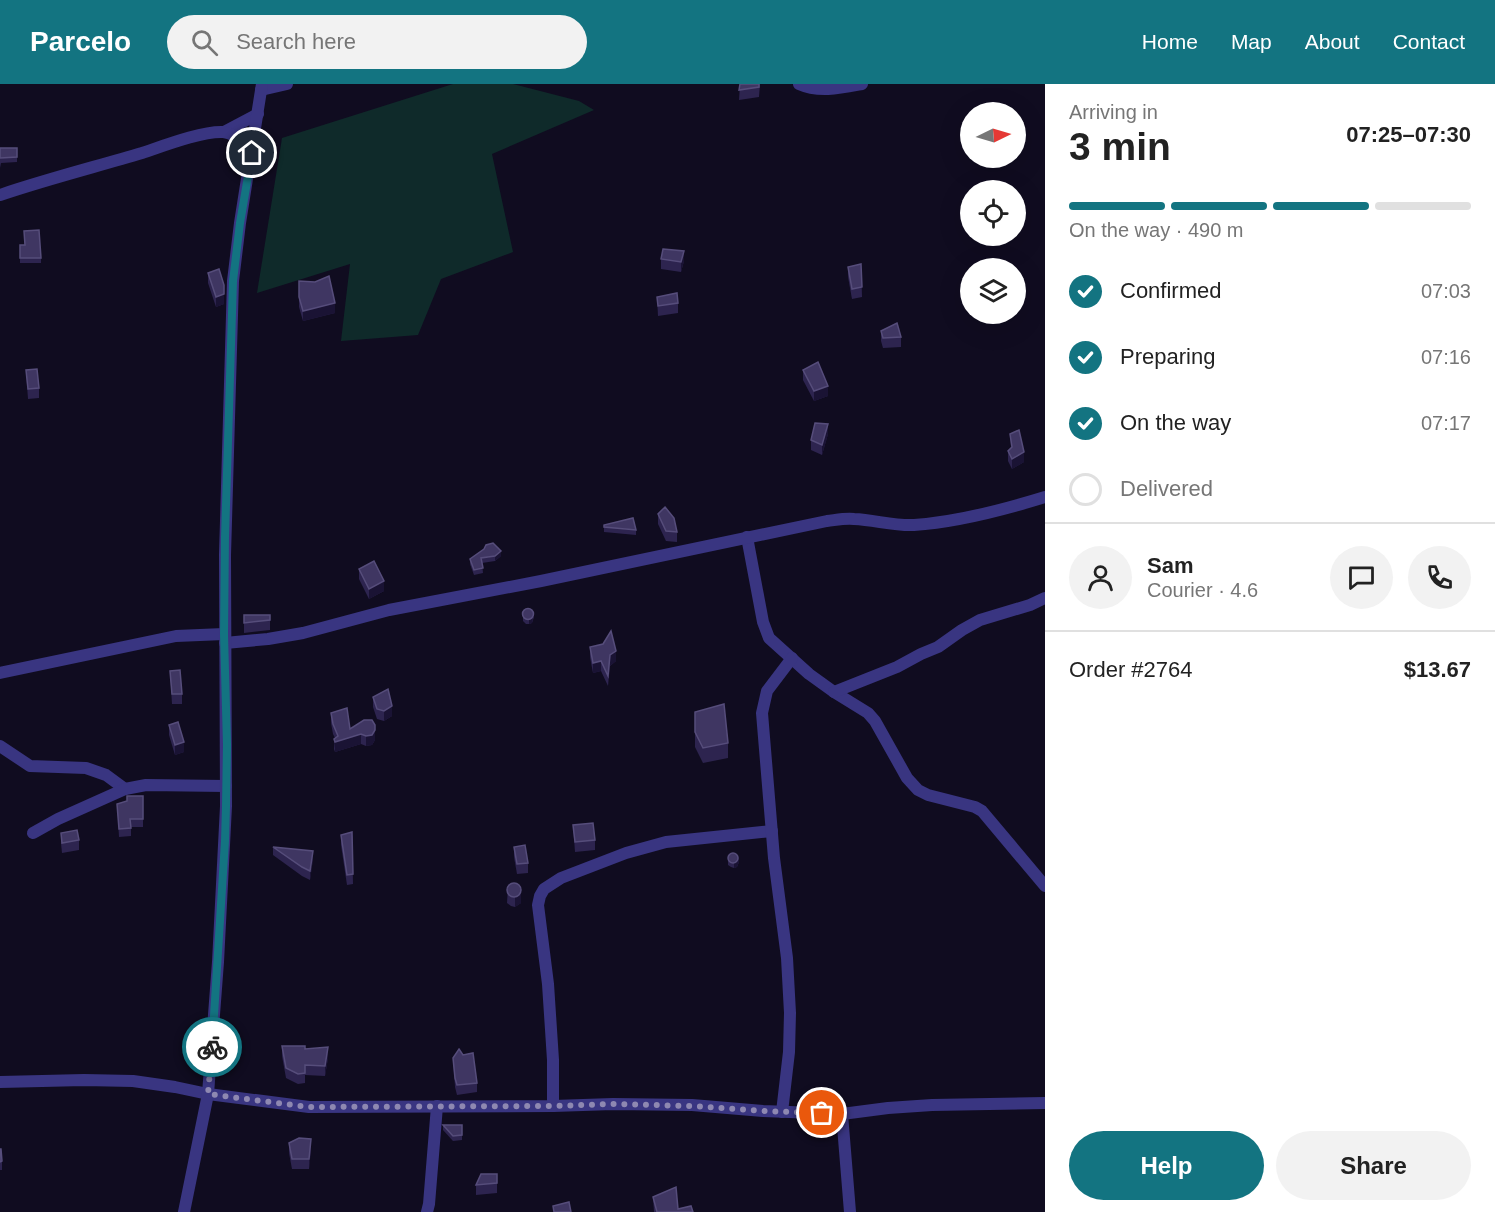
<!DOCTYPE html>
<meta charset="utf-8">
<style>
body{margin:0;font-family:Arial,sans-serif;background:#f2f2f2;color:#222;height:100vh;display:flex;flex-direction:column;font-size:22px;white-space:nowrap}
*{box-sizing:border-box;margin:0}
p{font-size:20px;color:#767676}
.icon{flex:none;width:33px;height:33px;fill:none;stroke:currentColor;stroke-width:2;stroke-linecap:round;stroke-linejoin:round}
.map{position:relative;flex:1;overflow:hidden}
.side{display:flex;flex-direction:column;background:#fff;width:450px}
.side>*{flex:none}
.needle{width:39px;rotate:85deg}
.fabs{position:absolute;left:960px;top:18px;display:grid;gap:12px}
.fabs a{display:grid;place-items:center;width:66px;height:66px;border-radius:50%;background:#fff;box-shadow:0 6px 24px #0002;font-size:30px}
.pin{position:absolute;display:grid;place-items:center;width:51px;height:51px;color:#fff;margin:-26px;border:3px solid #fff;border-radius:50%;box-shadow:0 2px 6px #0007}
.courier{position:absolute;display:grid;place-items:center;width:60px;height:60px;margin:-30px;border:4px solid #137481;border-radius:50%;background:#fff;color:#222;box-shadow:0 2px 8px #0007}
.head em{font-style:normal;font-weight:800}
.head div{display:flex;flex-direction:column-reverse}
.head{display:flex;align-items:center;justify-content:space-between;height:102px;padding:0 24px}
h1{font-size:39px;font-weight:800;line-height:45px}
.bar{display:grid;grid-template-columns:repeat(4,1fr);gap:9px 6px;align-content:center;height:72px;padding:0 24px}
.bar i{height:8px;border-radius:4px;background:#e0e0e0}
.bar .on{background:#137481}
.bar p{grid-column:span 4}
.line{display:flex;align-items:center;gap:15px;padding:0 24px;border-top:2px solid #e0e0e0}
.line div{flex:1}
.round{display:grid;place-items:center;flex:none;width:63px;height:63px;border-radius:32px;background:#f2f2f2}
ol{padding:0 24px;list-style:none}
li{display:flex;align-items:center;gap:18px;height:66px}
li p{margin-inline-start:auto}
li .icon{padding:6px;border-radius:50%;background:#137481;color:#fff;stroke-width:4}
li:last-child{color:#767676}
li i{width:33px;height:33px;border:3px solid #e0e0e0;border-radius:50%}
.primary-button{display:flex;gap:12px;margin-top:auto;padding:12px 24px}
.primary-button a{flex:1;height:69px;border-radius:36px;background:#137481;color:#fff;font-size:24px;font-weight:800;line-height:69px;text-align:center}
.primary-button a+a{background:#f2f2f2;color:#222}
header{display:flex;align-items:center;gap:36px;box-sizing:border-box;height:84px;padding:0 30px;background:#137481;color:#fff}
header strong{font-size:28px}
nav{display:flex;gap:33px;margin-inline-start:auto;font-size:21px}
.search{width:420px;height:54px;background:#f2f2f2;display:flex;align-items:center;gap:15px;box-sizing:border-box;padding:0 21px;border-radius:33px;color:#767676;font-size:22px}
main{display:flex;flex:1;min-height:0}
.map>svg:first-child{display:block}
.green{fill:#0f2a2a}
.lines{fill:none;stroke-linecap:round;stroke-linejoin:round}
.minor{stroke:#393581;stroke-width:12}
.wall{fill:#2d244f}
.shaded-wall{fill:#1a1334}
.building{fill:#3f3662;stroke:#564d7b;stroke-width:1.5}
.done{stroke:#8e88b1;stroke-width:6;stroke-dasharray:0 10.8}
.route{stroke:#137481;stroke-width:8}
</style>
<header>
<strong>Parcelo</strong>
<div class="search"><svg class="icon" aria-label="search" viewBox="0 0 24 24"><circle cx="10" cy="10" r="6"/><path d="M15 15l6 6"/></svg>Search here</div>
<nav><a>Home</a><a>Map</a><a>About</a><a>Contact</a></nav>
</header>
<main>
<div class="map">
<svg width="1045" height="1128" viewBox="0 0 1045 1128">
<rect width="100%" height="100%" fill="#100c20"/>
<path class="green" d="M453,0H513L579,17L594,26L492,70L513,168L441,195L418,251L341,257L350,180L257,209L282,54Z"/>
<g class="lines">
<g class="minor">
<path d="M799,0C819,9 841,4 862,0"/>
<path d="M261,6L287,0"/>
<path d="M224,48L258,30"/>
<path d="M0,111C47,95 95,83 142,69C163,62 202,47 223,48C235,49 244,61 252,69"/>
<path d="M747,453L763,538L769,554L809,590L834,608L868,629L875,637L907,694L918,706L928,711L975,723L982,727L1045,802"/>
<path d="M225,559L268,555L303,549L389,526L541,497L827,437C836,436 845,434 854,435C875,436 894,442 914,441C958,438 1003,426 1045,413"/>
<path d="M0,589L176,552L224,550"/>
<path d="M834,608L897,583L921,570L938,563L962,546L980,536L1030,521L1045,514"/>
<path d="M0,662L30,682L86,684L106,691L125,705"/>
<path d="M33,749L58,735L125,705L146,701L226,702"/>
<path d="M0,998L84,996L133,997L175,1003L208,1010L309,1023L553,1022L613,1020L692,1021L763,1027L842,1030L888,1024L932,1021L1045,1019"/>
<path d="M553,1022V976L548,900L538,821L540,812L544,805L561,794L626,769L666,758L772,747"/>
<path d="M782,1028L789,968L790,929L787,874L774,774L762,629L767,607L792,574"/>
<path d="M842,1030L850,1128"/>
<path d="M184,1128L208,1010L218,878L226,722L225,471L233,197L240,139L262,0"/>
<path d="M427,1128L429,1120L437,1022"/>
</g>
</g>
<g class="wall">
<path d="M740,0H760L759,13L739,16Z"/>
<path d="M0,64H17V78L1,79L0,84Z"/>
<path d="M20,161L41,174V179H20Z"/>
<path d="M661,175L684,177L681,188L661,185Z"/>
<path d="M861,180L862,213L852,215L848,193V183Z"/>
<path d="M208,189L224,220L216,223L208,199Z"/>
<path d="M299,197L335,229L303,237L299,223Z"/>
<path d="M657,213L678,219V229L658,232Z"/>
<path d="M881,247L901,253V263L883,264L881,257Z"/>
<path d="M26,286L39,304V314L28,315Z"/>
<path d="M803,286L828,312L814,317L803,296Z"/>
<path d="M828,350L822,371L811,366V356Z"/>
<path d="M1010,350L1024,378L1012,385L1008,377V367L1011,364Z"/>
<path d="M658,430L677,448V458L666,457L658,440Z"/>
<path d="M604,441L636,446V451L604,448Z"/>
<path d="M501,472L495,477L482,479L483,489L474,491L470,480V475Z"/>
<path d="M359,485L384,507L369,515L359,495Z"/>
<path d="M523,527L534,533L532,539L529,540H526L523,537Z"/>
<path d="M244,531H270V546L244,549Z"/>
<path d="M590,563L616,577L610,582L608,602L601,587L593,589L590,573Z"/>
<path d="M170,587L182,610V620H172Z"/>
<path d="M373,613L392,632L384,637L377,635L373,623Z"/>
<path d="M695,628L728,659V674L703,679L695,663Z"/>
<path d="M331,629L350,645L364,636L375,656L372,661L366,662L361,660L335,668L334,665L335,654L333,650L331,639Z"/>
<path d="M169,641L184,668L175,671L169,651Z"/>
<path d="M143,712V743H131V752L119,753L117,720Z"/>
<path d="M573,741L595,756V766L575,768Z"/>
<path d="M352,748L353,800L347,801L341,761V751Z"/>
<path d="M61,749L79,756V766L62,769L61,759Z"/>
<path d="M273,763L313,775L310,796L302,792L273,771Z"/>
<path d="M514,763L528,779V789L517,790L514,773Z"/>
<path d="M728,772L739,778L737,783L734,784L731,783L728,781Z"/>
<path d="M508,802L521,814V819L515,823L511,822L507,819Z"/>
<path d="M282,962L305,965L328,974L325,992L305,991V999L298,1000L286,994L282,972Z"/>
<path d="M453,974L477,999V1008L457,1011L455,1003Z"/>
<path d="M443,1041H462V1056L453,1057L443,1046Z"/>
<path d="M289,1059L311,1065L309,1085H292L289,1069Z"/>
<path d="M0,1065L2,1077V1086H0Z"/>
<path d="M497,1090V1109L476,1111V1101Z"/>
<path d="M653,1113L678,1125L693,1128H654Z"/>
</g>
<g class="shaded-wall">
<path d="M684,167V177L681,188V178Z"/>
<path d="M224,201V220L216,223V213Z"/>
<path d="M335,219V229L303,237V227Z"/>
<path d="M828,302V312L814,317V307Z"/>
<path d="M828,340V350L822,371V361Z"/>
<path d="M1024,368V378L1012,385V375Z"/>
<path d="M501,467V472L495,477V472Z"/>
<path d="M384,497V507L369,515V505Z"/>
<path d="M534,528L532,539L529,540V535Z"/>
<path d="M616,567V577L610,582L608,602L610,571Z"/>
<path d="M601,577V587L593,589V579Z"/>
<path d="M392,622V632L384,637V627Z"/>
<path d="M375,646V656L372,661L366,662V652Z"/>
<path d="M361,650V660L335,668V658Z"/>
<path d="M184,658V668L175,671V661Z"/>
<path d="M313,767V775L310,796V787Z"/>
<path d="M739,772V778L737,783L734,784V779Z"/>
<path d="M521,804V819L515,823V813Z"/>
<path d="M328,963V974L325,992V982Z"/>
<path d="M311,1055V1065L309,1085V1075Z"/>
</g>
<g class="building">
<path d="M740,0H759V3L739,6Z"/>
<path d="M0,64H17V73L0,74Z"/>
<path d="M39,146L41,174H20V161H25L24,147Z"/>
<path d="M663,165L684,167L681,178L661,175Z"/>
<path d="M861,180L862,203L852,205L848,183Z"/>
<path d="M219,185L224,201V210L216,213L208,189Z"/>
<path d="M329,192L335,219L303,227L299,213V197L315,198Z"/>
<path d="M677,209L678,219L658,222L657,213Z"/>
<path d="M897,239L901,253L883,254L881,247Z"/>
<path d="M818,278L828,302L814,307L803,286Z"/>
<path d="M37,285L39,304L28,305L26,286Z"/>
<path d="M815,339L828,340L822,361L811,356Z"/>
<path d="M1019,346L1024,368L1012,375L1008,367L1012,363L1010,350Z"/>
<path d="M665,423L674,434L677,448L666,447L658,430Z"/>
<path d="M633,434L636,446L604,443V441Z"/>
<path d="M493,459L501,467L495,472L481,474L483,484L474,486L470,475L484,465L486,461Z"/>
<path d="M374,477L384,497L369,505L359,485Z"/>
<circle cx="528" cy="530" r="5.5"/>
<path d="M244,531H270V536L244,539Z"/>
<path d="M611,547L616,567L610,571L608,592L601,577L593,579L590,563L603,560Z"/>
<path d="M180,586L182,610H172L170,587Z"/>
<path d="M388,605L392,622L384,627L377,625L373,613Z"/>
<path d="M724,620L728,659L703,664L695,648V628Z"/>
<path d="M347,624L350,645L364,636H372L375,641V646L372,651L366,652L361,650L335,658L334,655L338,652L333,640L331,629Z"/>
<path d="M178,638L184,658L175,661L169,641Z"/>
<path d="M127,712H143V735H130L131,744L119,745L117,720L127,717Z"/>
<path d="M593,739L595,756L575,758L573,741Z"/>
<path d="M77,746L79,756L62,759L61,749Z"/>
<path d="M352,748L353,790L347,791L341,751Z"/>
<path d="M525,761L528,779L517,780L514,763Z"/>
<path d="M273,763L313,767L310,787L302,783Z"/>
<circle cx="733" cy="774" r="5"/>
<circle cx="514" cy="806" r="7"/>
<path d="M282,962H305V965L328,963L325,982L305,981V989L298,990L286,984Z"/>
<path d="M459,965L463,971L473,969L477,999L457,1001L455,994L453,974Z"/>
<path d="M443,1041H462V1051L453,1052Z"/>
<path d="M299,1054L311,1055L309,1075H292L289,1059Z"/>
<path d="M0,1065H1L2,1077L0,1078Z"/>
<path d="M481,1090H497V1099L476,1101Z"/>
<path d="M676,1103L678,1125L691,1122L693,1128H657L653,1113Z"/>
<path d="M569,1118L571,1128H554L553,1122Z"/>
</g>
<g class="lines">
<path class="done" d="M212,963L208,1010L309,1023L553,1022L613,1020L692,1022L763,1027L822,1029"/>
<path class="route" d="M212,963L225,757L226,722L227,661L224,550L225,453L233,197L240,139L252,69"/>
</g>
</svg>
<div class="fabs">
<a><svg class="needle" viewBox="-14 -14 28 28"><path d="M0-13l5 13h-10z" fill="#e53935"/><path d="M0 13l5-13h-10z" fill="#767676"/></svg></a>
<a><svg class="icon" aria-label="locate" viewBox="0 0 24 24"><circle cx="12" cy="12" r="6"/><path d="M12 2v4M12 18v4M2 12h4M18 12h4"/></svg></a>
<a><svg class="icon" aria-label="layers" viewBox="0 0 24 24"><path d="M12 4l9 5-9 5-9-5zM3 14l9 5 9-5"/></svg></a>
</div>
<div class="pin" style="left:822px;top:1029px;background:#ea580c"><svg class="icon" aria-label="bag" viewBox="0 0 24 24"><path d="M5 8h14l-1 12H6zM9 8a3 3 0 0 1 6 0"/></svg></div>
<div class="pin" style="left:252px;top:69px;background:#1f2937"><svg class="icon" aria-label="home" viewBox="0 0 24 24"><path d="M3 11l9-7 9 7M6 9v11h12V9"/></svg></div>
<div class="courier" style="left:212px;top:963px"><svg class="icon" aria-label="bike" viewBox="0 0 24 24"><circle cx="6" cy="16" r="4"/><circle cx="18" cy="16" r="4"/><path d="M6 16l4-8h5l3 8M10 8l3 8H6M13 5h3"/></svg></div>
</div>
<section class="side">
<div class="head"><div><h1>3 min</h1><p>Arriving in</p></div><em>07:25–07:30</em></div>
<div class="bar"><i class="on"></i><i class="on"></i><i class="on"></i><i></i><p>On the way · 490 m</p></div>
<ol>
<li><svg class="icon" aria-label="check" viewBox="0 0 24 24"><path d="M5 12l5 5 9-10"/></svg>Confirmed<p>07:03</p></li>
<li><svg class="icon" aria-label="check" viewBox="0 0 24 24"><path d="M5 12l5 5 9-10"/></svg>Preparing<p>07:16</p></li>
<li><svg class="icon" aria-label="check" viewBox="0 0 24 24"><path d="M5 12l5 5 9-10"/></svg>On the way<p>07:17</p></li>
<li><i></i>Delivered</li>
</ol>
<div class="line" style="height:108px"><a class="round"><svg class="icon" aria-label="person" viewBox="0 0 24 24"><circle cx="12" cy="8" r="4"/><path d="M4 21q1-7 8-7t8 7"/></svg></a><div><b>Sam</b><p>Courier · 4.6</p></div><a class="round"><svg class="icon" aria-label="chat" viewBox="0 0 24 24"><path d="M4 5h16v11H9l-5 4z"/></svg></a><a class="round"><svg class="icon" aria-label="phone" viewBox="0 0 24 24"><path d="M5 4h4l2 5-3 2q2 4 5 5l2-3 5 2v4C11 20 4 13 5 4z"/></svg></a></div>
<div class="line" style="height:78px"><div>Order #2764</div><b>$13.67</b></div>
<div class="primary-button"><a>Help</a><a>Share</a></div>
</section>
</main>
